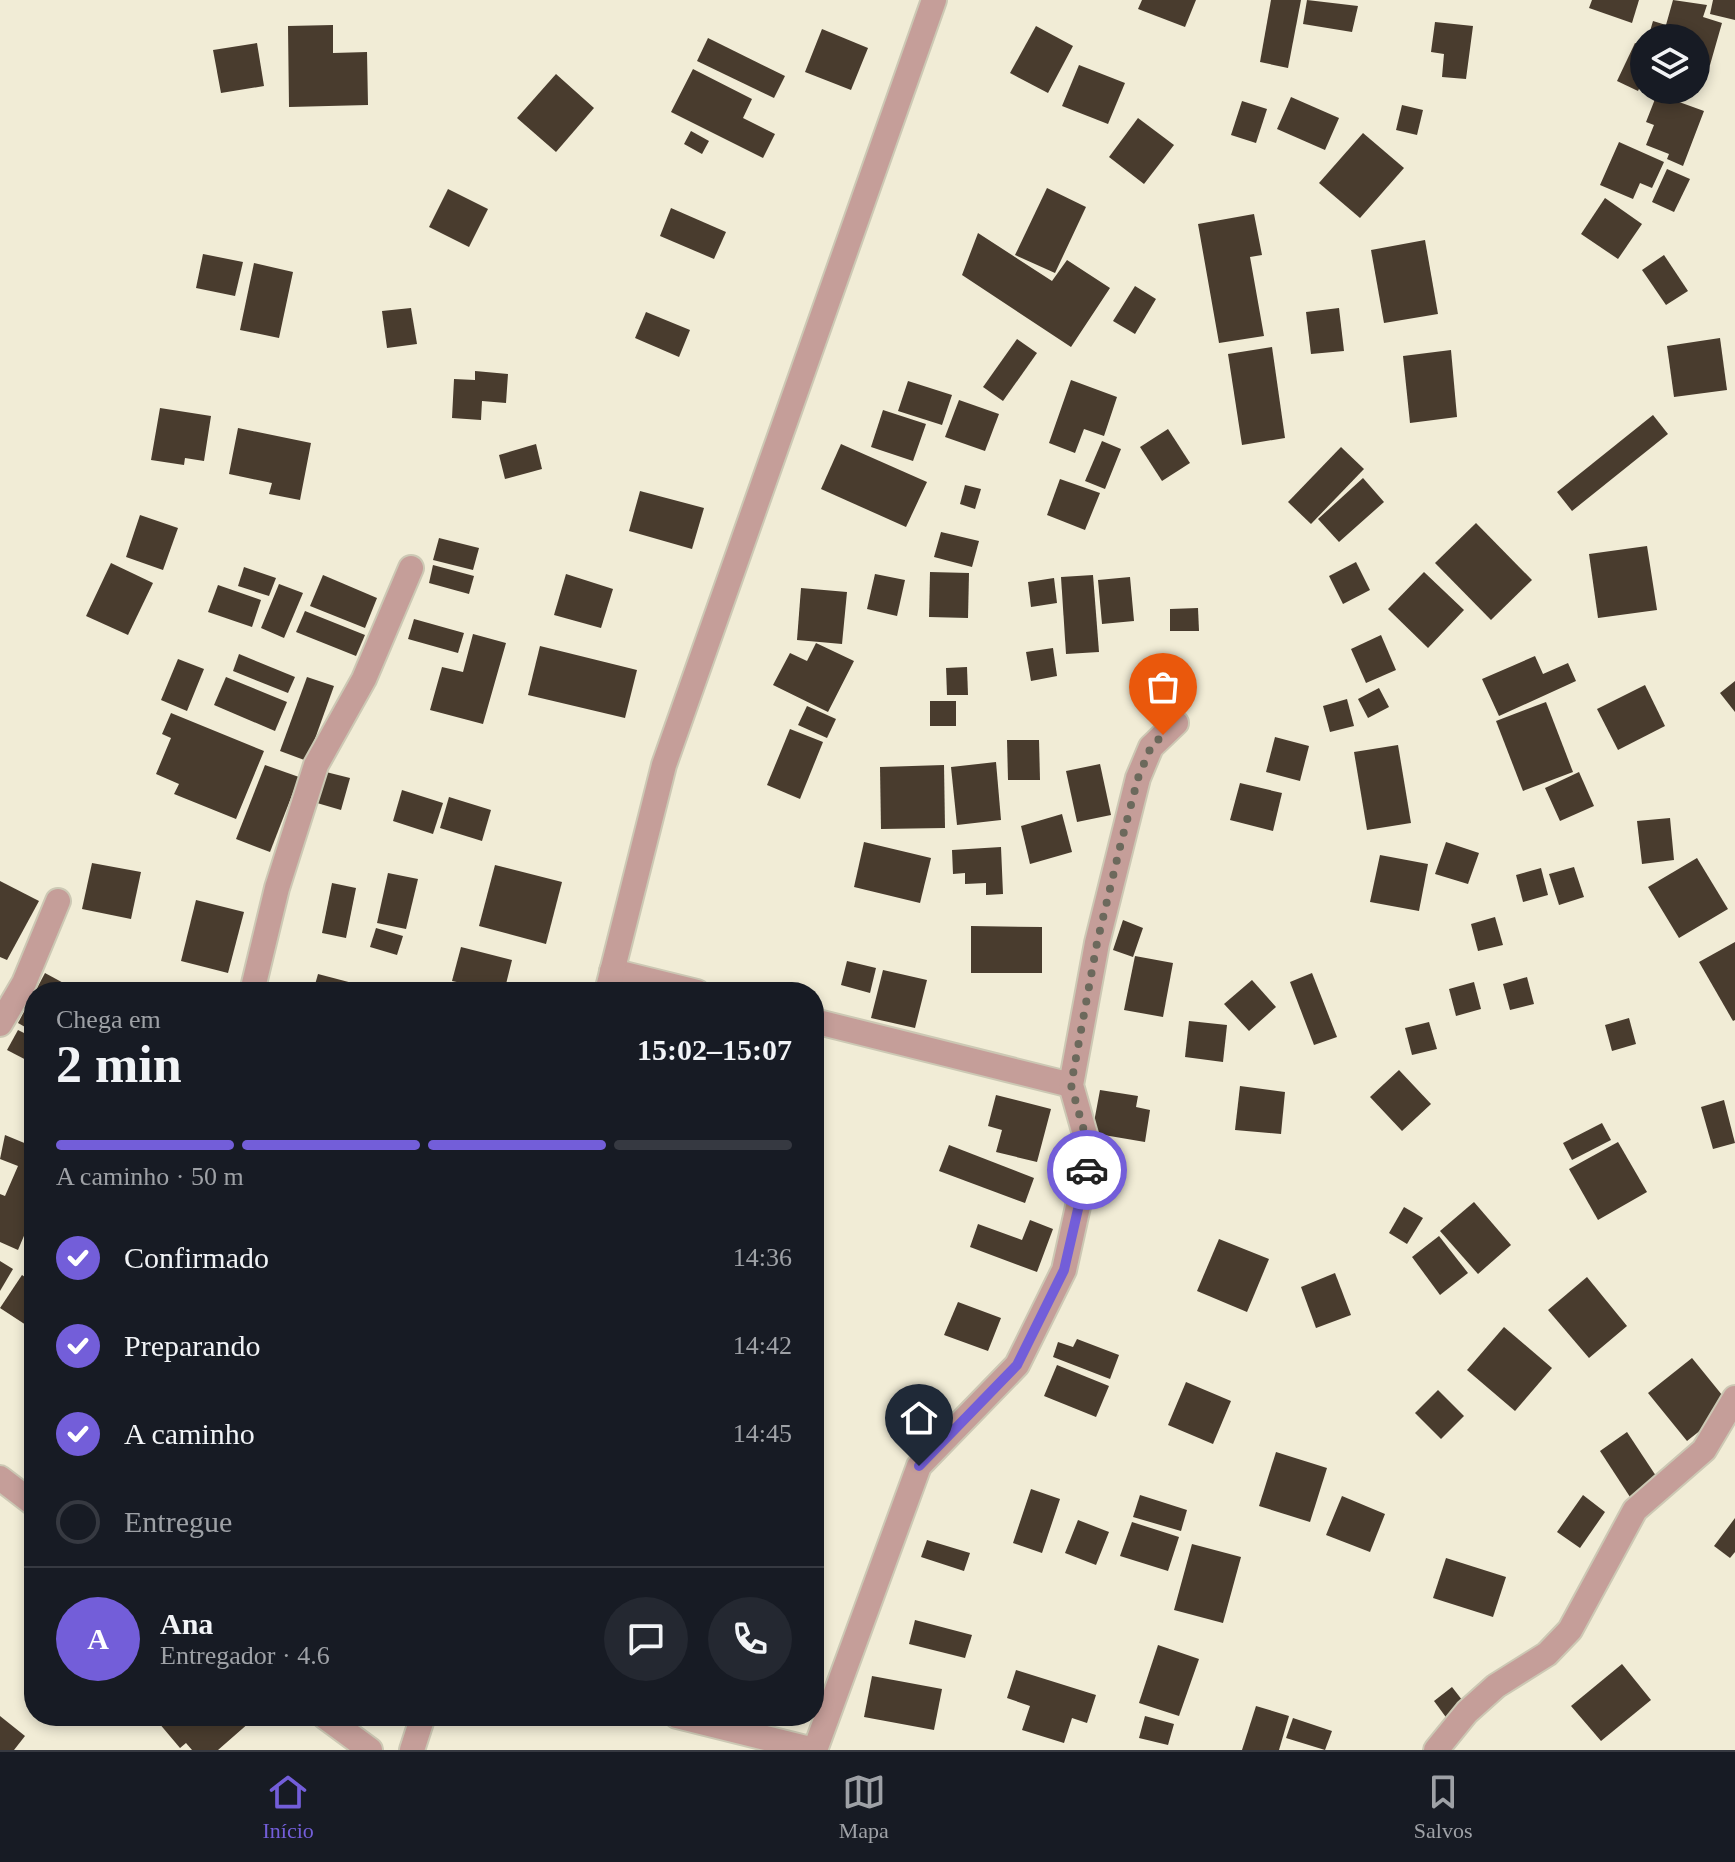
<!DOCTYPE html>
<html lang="pt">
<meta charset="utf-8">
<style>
body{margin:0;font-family:Georgia,serif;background:#242831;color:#f1f3f6;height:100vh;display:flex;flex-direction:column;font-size:30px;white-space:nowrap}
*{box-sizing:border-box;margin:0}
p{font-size:26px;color:#9ea1a6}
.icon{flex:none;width:44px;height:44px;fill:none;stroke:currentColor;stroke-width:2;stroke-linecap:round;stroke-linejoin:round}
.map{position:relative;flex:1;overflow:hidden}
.drawer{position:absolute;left:24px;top:982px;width:800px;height:744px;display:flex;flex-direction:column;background:#171b24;border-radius:32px;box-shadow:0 4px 12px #0003}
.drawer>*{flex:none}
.fabs{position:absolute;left:1630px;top:24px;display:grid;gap:16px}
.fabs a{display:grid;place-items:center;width:80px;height:80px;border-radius:50%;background:#171b24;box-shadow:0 4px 12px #0003;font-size:40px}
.pin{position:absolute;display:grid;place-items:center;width:68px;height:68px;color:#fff;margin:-82px -34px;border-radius:50% 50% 50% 0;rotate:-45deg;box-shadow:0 0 8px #0007}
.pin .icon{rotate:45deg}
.courier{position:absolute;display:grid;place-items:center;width:80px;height:80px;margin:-40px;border:6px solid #735ed9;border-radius:50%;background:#fff;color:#222;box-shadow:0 2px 10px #0007}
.overview em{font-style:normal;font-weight:700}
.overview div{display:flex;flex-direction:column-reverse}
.overview{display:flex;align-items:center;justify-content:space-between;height:136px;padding:0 32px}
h1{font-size:52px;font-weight:700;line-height:60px}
.bar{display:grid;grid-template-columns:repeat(4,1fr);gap:12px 8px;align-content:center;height:96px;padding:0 32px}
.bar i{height:10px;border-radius:6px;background:#363941}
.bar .current{background:#735ed9}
.bar p{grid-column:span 4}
.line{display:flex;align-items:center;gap:20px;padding:0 32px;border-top:2px solid #363941}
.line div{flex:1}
.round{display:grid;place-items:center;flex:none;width:84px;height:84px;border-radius:42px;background:#242831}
ol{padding:0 32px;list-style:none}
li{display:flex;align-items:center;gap:24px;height:88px}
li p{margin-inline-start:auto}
li .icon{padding:8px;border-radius:50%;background:#735ed9;color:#fff;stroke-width:4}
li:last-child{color:#9ea1a6}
li i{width:44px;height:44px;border:4px solid #363941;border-radius:50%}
.tabs{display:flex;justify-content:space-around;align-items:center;height:112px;border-top:2px solid #363941;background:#171b24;font-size:22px;color:#9ea1a6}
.tabs a{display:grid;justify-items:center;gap:4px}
.tabs .current{color:#735ed9}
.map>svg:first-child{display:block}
.building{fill:#493c2e}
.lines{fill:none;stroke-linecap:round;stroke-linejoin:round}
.street-casing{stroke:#ccc8b4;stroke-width:28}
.street{stroke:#c59e99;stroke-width:24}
.done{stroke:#6c695c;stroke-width:8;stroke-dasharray:0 14.4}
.route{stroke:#735ed9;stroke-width:10}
</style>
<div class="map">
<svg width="1735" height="1750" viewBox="0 0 1735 1750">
<rect width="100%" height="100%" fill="#f1ecd6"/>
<g class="building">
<path d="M1142,0H1196L1185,27L1138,9Z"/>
<path d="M1271,0H1301L1288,68L1260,62Z"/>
<path d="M1307,0L1358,6L1352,32L1303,24Z"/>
<path d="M1592,0H1639L1632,23L1589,8Z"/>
<path d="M1673,0L1707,5L1703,17L1722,23L1710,65L1696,60V38H1648L1653,21L1666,25Z"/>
<path d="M1713,0H1735V20L1710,14Z"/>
<path d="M1435,22L1473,26L1466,79L1442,77L1444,54L1431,52Z"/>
<path d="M333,25V53L367,52L368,105L289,107L288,26Z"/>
<path d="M1036,26L1073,46L1048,93L1010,73Z"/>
<path d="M822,29L868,48L851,90L805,72Z"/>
<path d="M708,38L785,76L774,98L697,61Z"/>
<path d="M257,43L264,86L221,93L213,50Z"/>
<path d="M1635,43L1644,46V78L1638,91L1617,81Z"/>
<path d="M1079,65L1125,83L1108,124L1062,106Z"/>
<path d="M693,69L752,99L743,118L775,134L763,158L671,112Z"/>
<path d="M556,74L594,108L556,152L517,118Z"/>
<path d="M1657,94L1704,111L1683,166L1667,159L1669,154L1646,145L1654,125L1646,122Z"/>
<path d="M1291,97L1339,118L1325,150L1277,129Z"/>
<path d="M1242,101L1267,109L1256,143L1231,135Z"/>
<path d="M1402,105L1423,110L1417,135L1396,130Z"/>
<path d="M1138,118L1174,145L1144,184L1109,157Z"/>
<path d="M691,131L709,141L702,154L684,144Z"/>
<path d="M1363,133L1404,168L1360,218L1319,183Z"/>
<path d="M1619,142L1664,162L1652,188L1640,183L1633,199L1600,185Z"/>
<path d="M1667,169L1690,179L1674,212L1652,202Z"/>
<path d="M1047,188L1086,207L1055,273L1015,255Z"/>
<path d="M448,189L488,209L469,247L429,227Z"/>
<path d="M1605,198L1642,224L1618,259L1581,234Z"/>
<path d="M671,208L726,232L714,259L660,236Z"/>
<path d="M1254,214L1262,255L1250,257L1264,336L1219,343L1198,224Z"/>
<path d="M978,233L1052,281L1067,260L1110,288L1071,347L962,275Z"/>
<path d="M1425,240L1438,314L1384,323L1371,250Z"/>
<path d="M203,254L243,262L235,296L196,288Z"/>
<path d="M1664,255L1688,291L1666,305L1642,270Z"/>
<path d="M254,263L293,272L279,338L240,330Z"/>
<path d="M1135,286L1156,299L1135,334L1113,321Z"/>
<path d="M411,308L417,344L387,348L382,311Z"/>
<path d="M1339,308L1344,351L1311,354L1306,312Z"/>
<path d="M646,312L690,330L679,357L635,338Z"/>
<path d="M1720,338L1727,390L1674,397L1667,346Z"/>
<path d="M1017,339L1037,353L1003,401L983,387Z"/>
<path d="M1272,347L1285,438L1242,445L1228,354Z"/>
<path d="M1451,350L1457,417L1410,423L1403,356Z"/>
<path d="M475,371L508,374L506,403L482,401L481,420L452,418L454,379L475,380Z"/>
<path d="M1071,380L1117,397L1104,436L1084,429L1075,453L1049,443Z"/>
<path d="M908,381L952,395L942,425L898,411Z"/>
<path d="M959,400L999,414L985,451L945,437Z"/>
<path d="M160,408L211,416L204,461L185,458L184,465L151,460Z"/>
<path d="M883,410L926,424L913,461L871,447Z"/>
<path d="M1653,415L1668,434L1572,511L1557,492Z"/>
<path d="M238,428L311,443L300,500L269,494L272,483L229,474Z"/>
<path d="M1168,429L1190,463L1162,481L1140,447Z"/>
<path d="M1102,441L1121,449L1105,489L1085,481Z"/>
<path d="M536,444L542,469L505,479L499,455Z"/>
<path d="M841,444L927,482L906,527L821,489Z"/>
<path d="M1341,447L1364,469L1311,524L1288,502Z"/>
<path d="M1363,478L1384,502L1339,542L1318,519Z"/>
<path d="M1060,479L1100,493L1085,530L1047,515Z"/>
<path d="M965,485L981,489L975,509L960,504Z"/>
<path d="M640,491L704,508L692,549L629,531Z"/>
<path d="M140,515L178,528L163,570L126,557Z"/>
<path d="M1476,523L1532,580L1491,620L1435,563Z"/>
<path d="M941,532L979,541L972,567L934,557Z"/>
<path d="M439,538L479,548L473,570L433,560Z"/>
<path d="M1647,546L1657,610L1598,618L1589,554Z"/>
<path d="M1356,562L1370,590L1343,604L1329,576Z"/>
<path d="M111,563L153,583L128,635L86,616Z"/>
<path d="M433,565L474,576L469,594L429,583Z"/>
<path d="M244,567L276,578L269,596L238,586Z"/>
<path d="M930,572L969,573L968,618L929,617Z"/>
<path d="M1424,572L1464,610L1428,648L1388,609Z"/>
<path d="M566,574L613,589L601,628L554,615Z"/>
<path d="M875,574L905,580L897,616L867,609Z"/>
<path d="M323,575L377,598L365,628L310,606Z"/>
<path d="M1093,575L1099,652L1066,654L1061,577Z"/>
<path d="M1130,577L1134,621L1102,624L1098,580Z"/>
<path d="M1054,578L1057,603L1031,607L1028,582Z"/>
<path d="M279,584L303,593L284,638L261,628Z"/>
<path d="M218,585L261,600L252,627L208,612Z"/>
<path d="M801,588L847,592L842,644L797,640Z"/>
<path d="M1198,608L1199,631H1170V609Z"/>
<path d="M305,611L365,635L356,656L296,632Z"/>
<path d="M414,619L464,633L458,653L408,639Z"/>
<path d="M473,634L506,643L483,724L430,710L442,667L463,672Z"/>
<path d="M1381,635L1396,670L1366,683L1351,649Z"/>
<path d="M816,643L854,661L828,712L773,685L790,653L807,661Z"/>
<path d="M540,646L637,670L625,718L528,695Z"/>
<path d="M1053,648L1057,676L1031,681L1026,652Z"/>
<path d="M239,654L295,677L288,693L233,671Z"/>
<path d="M1535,656L1543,674L1568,663L1576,681L1499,716L1482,679Z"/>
<path d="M178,659L204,669L187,711L161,700Z"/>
<path d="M967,667L968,695H947L946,668Z"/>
<path d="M226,677L287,702L275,731L214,705Z"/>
<path d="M307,677L334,686L307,761L280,751Z"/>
<path d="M1735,681V712L1720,693Z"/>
<path d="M1645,685L1665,726L1618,750L1597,709Z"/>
<path d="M1379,688L1389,707L1368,718L1358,699Z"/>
<path d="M1347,699L1354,726L1330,732L1323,706Z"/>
<rect x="930" y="701" width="26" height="25"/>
<path d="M1546,702L1573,772L1523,791L1496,721Z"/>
<path d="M807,706L836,719L827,738L798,725Z"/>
<path d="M171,713L264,751L236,819L174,794L179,784L156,774L171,738L162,734Z"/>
<path d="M790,729L823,742L800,799L767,785Z"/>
<path d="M1275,737L1309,746L1300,781L1266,772Z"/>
<path d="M1007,740H1039L1040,780H1008Z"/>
<path d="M1398,745L1411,823L1367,830L1354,752Z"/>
<path d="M996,762L1001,820L957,825L951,767Z"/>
<path d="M1100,764L1111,815L1077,822L1066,771Z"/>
<path d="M265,765L299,777L270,852L236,839Z"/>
<path d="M944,765L945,828L881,829L880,767Z"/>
<path d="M326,772L350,778L341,810L317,803Z"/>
<path d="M1579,772L1594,806L1560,821L1545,788Z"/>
<path d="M1240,783L1282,793L1273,831L1230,820Z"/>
<path d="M402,790L443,803L433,834L393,821Z"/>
<path d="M449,797L491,810L482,841L440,828Z"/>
<path d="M1062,814L1072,852L1030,864L1021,826Z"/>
<path d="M1670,818L1674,860L1642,864L1637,821Z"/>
<path d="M864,842L931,858L920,903L854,887Z"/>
<path d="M1446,842L1479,853L1468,884L1435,874Z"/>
<path d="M1001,847L1003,894L986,895V883L965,884V873L953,874L952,850Z"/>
<path d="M1380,855L1428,864L1419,911L1370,902Z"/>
<path d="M1697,858L1728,909L1679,938L1648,887Z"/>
<path d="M92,863L141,872L131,919L82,909Z"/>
<path d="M495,865L562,882L546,944L479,926Z"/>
<path d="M1574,867L1584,897L1559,905L1549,874Z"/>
<path d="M1541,868L1548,895L1523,902L1516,875Z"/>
<path d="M388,873L418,879L406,929L377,923Z"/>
<path d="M0,881L39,901L7,960L0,957Z"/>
<path d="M332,883L356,888L346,938L322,933Z"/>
<path d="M196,900L244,912L228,973L181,961Z"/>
<path d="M1495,917L1503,945L1478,951L1471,924Z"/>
<path d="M1123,920L1143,928L1133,957L1113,950Z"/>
<path d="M971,926L1042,927V973H971Z"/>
<path d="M376,928L403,936L397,955L370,947Z"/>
<path d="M1735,942V1020L1733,1021L1699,962Z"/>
<path d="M461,947L512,960L504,992L452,981Z"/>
<path d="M1135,956L1173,963L1163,1017L1124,1010Z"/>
<path d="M847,961L876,968L870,993L841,985Z"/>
<path d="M883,970L927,980L915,1028L871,1018Z"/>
<path d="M45,973L80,992H35Z"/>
<path d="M1312,973L1337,1037L1314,1045L1290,982Z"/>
<path d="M318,974L383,991V992H313Z"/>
<path d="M1527,977L1534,1004L1510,1010L1503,984Z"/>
<path d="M1252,980L1276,1007L1249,1031L1224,1004Z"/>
<path d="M1474,982L1481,1009L1456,1016L1449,989Z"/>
<path d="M34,993V1032L18,1023Z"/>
<path d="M1629,1018L1636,1044L1612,1051L1605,1025Z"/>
<path d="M1189,1021L1227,1025L1223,1062L1185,1057Z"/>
<path d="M1429,1022L1437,1049L1412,1055L1405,1028Z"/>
<path d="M18,1030L34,1038V1064L7,1050Z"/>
<path d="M1399,1070L1431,1104L1402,1131L1370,1097Z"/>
<path d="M1240,1086L1285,1092L1281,1134L1235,1130Z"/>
<path d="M1100,1090L1138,1096L1136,1107L1150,1110L1145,1142L1092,1133Z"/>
<path d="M996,1095L1051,1109L1037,1162L996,1152L1002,1130L988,1126Z"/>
<path d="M1724,1100L1735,1143L1713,1149L1701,1107Z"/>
<path d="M1602,1123L1611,1140L1572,1160L1563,1143Z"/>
<path d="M5,1135L34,1147V1212L18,1250L0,1242V1194L5,1196L18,1166L0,1159Z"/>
<path d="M1618,1142L1647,1192L1598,1220L1569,1169Z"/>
<path d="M949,1145L1034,1178L1025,1203L939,1171Z"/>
<path d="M814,1176L824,1179L815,1214H814Z"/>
<path d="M1474,1202L1511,1245L1478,1274L1440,1231Z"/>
<path d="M1404,1207L1423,1218L1407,1244L1389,1233Z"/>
<path d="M1030,1220L1053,1229L1037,1272L970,1247L978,1224L1022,1240Z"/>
<path d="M1439,1236L1468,1273L1440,1295L1412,1257Z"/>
<path d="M1219,1239L1269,1259L1247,1312L1197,1291Z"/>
<path d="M0,1261L13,1269L0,1291Z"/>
<path d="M1335,1273L1351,1315L1316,1328L1301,1287Z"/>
<path d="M22,1275L34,1283V1313L26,1325L0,1308Z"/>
<path d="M1587,1277L1627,1326L1589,1358L1548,1310Z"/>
<path d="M958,1302L1001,1318L988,1351L944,1335Z"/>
<path d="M1504,1327L1552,1368L1515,1411L1467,1370Z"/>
<path d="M1077,1339L1119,1355L1110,1379L1053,1357L1058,1342L1073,1347Z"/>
<path d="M1692,1358L1731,1406L1687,1441L1648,1393Z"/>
<path d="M1057,1365L1109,1386L1096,1417L1044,1396Z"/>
<path d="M1186,1382L1231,1401L1213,1444L1168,1425Z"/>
<path d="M1438,1390L1464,1416L1441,1439L1415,1413Z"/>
<path d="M1627,1432L1660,1482L1632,1500L1600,1451Z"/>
<path d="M1276,1452L1327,1468L1310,1522L1259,1506Z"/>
<path d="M1031,1489L1060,1499L1042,1553L1013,1543Z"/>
<path d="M1140,1495L1187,1510L1181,1531L1133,1517Z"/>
<path d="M1583,1495L1605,1512L1580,1548L1557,1532Z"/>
<path d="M1342,1496L1385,1514L1370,1552L1326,1535Z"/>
<path d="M1735,1518V1552L1730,1558L1714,1546Z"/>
<path d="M1078,1520L1109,1532L1096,1565L1065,1553Z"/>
<path d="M1132,1522L1179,1537L1168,1571L1120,1556Z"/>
<path d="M927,1540L970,1553L964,1571L921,1557Z"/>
<path d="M1192,1544L1241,1557L1223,1623L1174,1610Z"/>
<path d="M1446,1558L1506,1577L1493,1617L1433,1598Z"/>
<path d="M915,1620L972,1635L965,1658L909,1644Z"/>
<path d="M1158,1645L1199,1659L1179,1716L1139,1703Z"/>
<path d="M1622,1664L1651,1700L1601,1741L1571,1706Z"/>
<path d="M1016,1670L1096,1695L1087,1723L1072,1718L1064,1743L1022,1730L1030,1706L1007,1698Z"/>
<path d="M872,1676L942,1689L934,1730L864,1717Z"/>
<path d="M1452,1687L1466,1705L1448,1720L1434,1701Z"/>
<path d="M1256,1706L1289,1716L1279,1750H1242Z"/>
<path d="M0,1716L25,1736L14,1750H0Z"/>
<path d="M153,1716H245L250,1722L218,1750H192L186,1743L180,1748Z"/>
<path d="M1145,1716L1174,1724L1168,1745L1139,1738Z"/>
<path d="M1293,1718L1332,1731L1325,1750L1286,1738Z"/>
</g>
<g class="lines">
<g class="street-casing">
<g id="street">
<path d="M612,971L697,992"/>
<path d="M252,992L277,888L316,765L364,679L411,568"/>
<path d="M607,992L664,765L934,0"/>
<path d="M814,1021L1071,1085"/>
<path d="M0,1024L24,983L58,901"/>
<path d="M0,1478L34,1504"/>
<path d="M324,1716L370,1750"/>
<path d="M677,1716L814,1750"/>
<path d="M412,1750L423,1716"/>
<path d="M815,1750L919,1466L1017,1365L1064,1270L1090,1152L1071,1085L1097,943L1138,778L1151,747L1176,723"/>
<path d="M1436,1750L1467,1712L1496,1686L1547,1654L1570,1630L1635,1510L1704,1450L1735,1398"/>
</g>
</g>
<use href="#street" class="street"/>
</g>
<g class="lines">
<path class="done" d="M1087,1170L1090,1152L1071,1085L1097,943L1120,847L1138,778L1151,747L1163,735"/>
<path class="route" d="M919,1466L1017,1365L1064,1270L1087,1170"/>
</g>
</svg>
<div class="fabs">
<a><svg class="icon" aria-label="layers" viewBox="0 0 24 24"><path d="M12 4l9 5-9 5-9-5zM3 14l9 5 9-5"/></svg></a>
</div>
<div class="pin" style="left:1163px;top:735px;background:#ea580c"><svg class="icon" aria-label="bag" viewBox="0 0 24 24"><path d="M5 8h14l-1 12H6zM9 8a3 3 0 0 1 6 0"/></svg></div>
<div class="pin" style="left:919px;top:1466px;background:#1f2937"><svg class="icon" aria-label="home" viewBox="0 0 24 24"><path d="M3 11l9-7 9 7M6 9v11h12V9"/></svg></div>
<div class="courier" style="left:1087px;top:1170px"><svg class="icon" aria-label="car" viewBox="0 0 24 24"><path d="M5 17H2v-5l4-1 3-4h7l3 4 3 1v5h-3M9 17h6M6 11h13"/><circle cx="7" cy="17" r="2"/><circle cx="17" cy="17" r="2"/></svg></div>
<section class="drawer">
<div class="overview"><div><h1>2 min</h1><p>Chega em</p></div><em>15:02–15:07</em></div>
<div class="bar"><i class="current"></i><i class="current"></i><i class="current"></i><i></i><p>A caminho · 50 m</p></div>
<ol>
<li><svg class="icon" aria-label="check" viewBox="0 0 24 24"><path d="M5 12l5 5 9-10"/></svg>Confirmado<p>14:36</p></li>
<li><svg class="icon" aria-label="check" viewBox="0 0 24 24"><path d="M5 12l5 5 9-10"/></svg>Preparando<p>14:42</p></li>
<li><svg class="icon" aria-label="check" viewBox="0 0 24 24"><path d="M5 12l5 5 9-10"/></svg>A caminho<p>14:45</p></li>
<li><i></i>Entregue</li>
</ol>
<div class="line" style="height:144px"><b class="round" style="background:#735ed9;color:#fff">A</b><div><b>Ana</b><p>Entregador · 4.6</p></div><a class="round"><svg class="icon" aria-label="chat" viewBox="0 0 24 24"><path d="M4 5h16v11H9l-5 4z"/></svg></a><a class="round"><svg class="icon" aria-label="phone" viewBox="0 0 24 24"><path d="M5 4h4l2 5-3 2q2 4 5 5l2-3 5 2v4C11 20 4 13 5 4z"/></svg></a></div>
</section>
</div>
<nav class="tabs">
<a class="current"><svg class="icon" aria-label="home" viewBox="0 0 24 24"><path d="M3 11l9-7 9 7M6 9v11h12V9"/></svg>Início</a>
<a><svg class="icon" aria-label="map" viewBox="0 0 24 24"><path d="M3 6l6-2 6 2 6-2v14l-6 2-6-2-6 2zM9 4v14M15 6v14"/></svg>Mapa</a>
<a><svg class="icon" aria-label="saved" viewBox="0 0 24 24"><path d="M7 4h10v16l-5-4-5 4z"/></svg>Salvos</a>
</nav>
